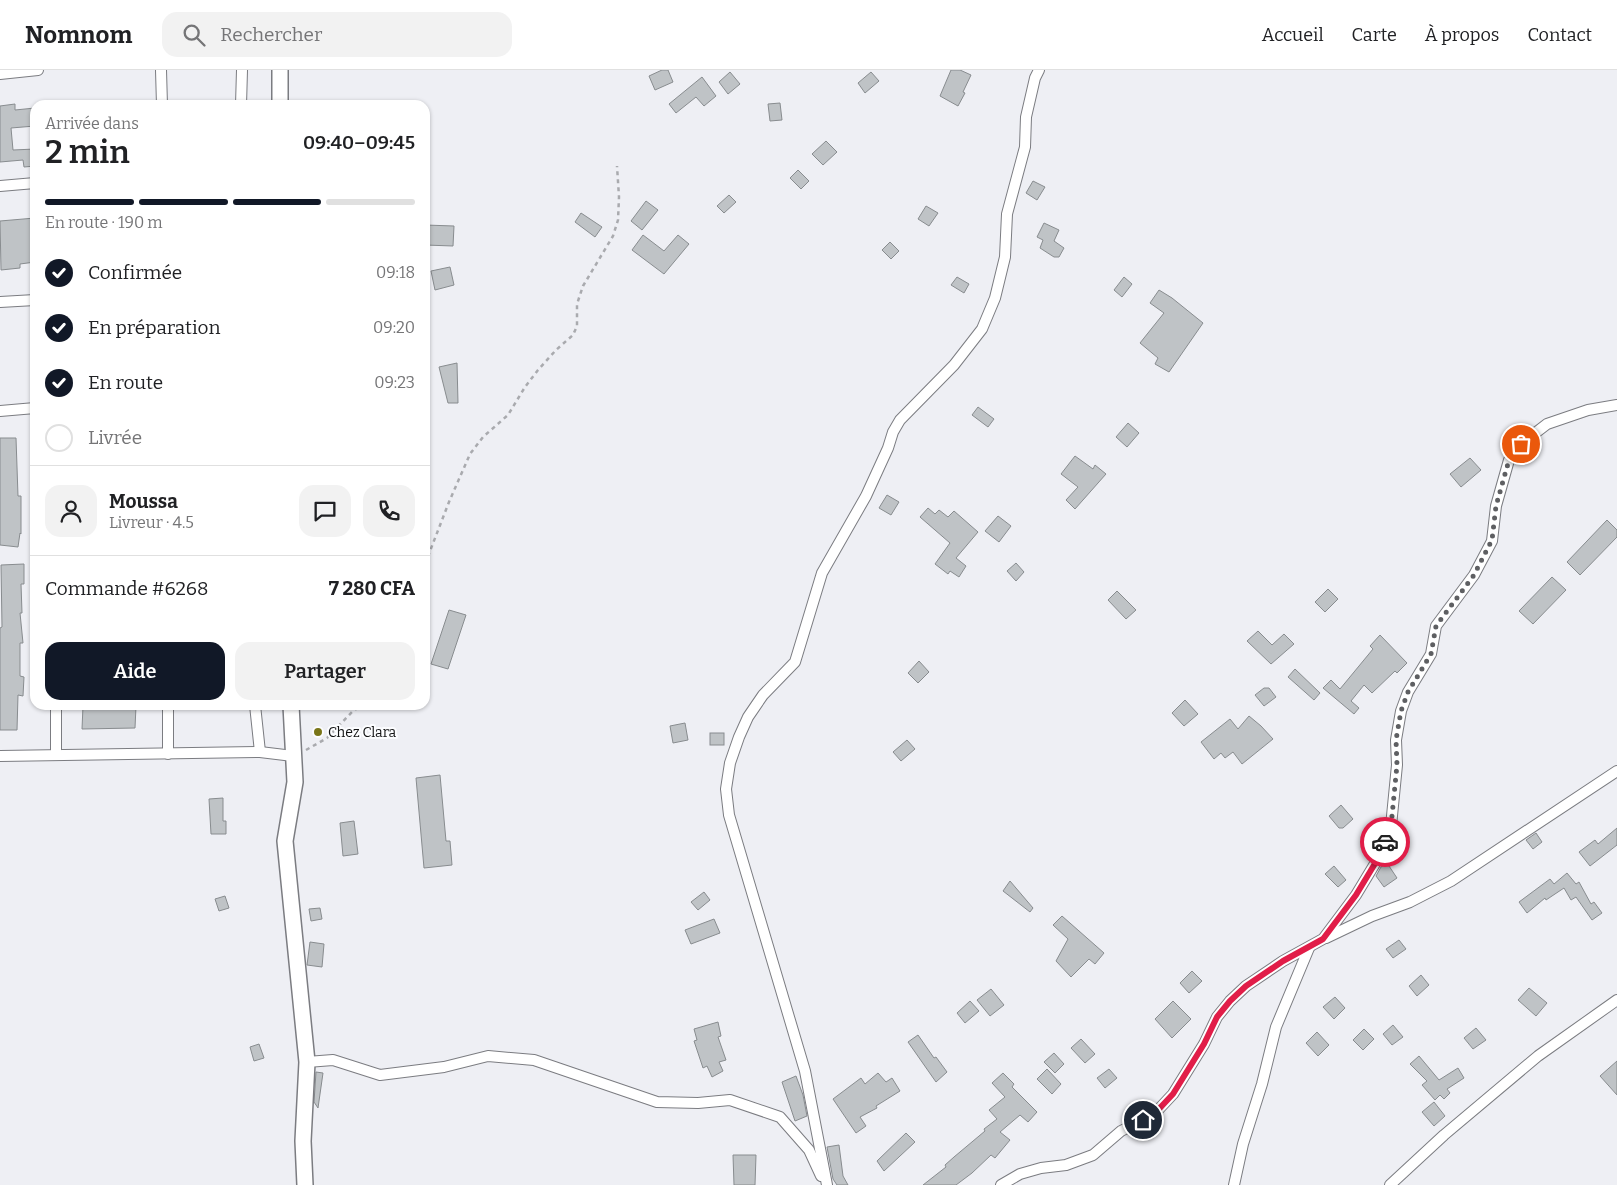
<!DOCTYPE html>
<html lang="fr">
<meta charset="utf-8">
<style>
body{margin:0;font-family:Bitter,serif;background:#f2f2f2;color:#202124;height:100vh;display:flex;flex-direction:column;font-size:19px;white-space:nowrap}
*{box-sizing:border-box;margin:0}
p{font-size:16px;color:#757577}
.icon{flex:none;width:28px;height:28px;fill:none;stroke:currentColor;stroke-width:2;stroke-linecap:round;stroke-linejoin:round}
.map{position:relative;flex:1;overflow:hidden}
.details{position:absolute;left:30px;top:30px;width:400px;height:610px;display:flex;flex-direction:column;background:#fff;border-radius:15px;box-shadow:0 1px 4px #0004}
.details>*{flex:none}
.pin{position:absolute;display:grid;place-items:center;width:42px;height:42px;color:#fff;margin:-21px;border:2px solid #fff;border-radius:50%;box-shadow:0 1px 5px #0007}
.courier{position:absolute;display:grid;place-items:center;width:50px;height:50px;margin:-25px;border:4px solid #e11d48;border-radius:50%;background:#fff;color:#222;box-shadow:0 1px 6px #0007}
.summary em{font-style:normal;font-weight:600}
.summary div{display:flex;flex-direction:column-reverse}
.summary{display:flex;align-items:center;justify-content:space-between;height:85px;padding:0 15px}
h1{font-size:32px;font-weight:600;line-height:38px}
.bar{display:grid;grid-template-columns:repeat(4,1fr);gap:8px 5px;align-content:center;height:60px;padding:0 15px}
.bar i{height:6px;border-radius:4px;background:#e0e0e0}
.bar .on{background:#111827}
.bar p{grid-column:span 4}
.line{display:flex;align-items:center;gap:12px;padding:0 15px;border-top:1px solid #e0e0e0}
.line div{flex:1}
.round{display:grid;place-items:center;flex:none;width:52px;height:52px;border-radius:15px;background:#f2f2f2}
ol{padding:0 15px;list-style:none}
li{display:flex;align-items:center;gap:15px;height:55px}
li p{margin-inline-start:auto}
li .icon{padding:5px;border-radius:50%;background:#111827;color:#fff;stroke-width:4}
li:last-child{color:#757577}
li i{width:28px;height:28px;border:2px solid #e0e0e0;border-radius:50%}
.primary-button{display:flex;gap:10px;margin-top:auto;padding:10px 15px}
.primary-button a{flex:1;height:58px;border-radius:15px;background:#111827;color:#fff;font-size:20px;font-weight:600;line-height:58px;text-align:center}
.primary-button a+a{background:#f2f2f2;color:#202124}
header{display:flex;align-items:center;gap:30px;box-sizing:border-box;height:70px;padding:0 25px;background:#fff;border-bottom:1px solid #e0e0e0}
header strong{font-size:24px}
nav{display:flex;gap:28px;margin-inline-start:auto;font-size:18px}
.search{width:350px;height:45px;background:#f2f2f2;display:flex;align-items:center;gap:12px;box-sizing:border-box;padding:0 18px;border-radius:15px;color:#757577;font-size:19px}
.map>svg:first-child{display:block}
.building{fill:#bfc3c6;stroke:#888c8f}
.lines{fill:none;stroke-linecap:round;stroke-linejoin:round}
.street-casing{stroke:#7b7c81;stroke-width:12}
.secondary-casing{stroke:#7b7c81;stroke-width:18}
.path{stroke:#a9aaae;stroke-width:2.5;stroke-dasharray:4 4;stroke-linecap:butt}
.street{stroke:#fff;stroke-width:10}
.secondary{stroke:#fff;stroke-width:15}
.done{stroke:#5e5f62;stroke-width:5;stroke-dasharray:0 9}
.route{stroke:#e11d48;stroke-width:6}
.poi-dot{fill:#797519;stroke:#fcfdff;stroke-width:2}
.labels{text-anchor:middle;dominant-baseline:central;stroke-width:4;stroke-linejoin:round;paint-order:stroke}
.poi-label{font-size:14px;fill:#111213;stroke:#fcfdff;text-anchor:start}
</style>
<header>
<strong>Nomnom</strong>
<div class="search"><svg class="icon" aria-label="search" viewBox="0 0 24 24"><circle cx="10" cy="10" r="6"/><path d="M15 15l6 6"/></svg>Rechercher</div>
<nav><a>Accueil</a><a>Carte</a><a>À propos</a><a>Contact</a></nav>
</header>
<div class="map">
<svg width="1617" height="1115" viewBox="0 0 1617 1115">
<rect width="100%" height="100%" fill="#eeeff4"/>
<g class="building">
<path d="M662,0H668L673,12L655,20L649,6Z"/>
<path d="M951,0H960L971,5L963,22L965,23L958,36L940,26Z"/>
<path d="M730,2L740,14L728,24L719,12Z"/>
<path d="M871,2L879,11L865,23L858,13Z"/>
<path d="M702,7L716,26L704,36L696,27L676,43L669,34Z"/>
<path d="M780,33L782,50L770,51L768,34Z"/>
<path d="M15,34V40L35,38V56L11,58L13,80L35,79V96L24,97L23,90L0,92V36Z"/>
<path d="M826,71L837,82L823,95L812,84Z"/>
<path d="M798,100L809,111L801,119L790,108Z"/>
<path d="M1033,111L1045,117L1037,130L1026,123Z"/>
<path d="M729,125L736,132L724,143L717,136Z"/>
<path d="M646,131L658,140L642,160L631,151Z"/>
<path d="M926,136L938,143L929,156L918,149Z"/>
<path d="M581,143L602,157L595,167L575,152Z"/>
<path d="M35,148V192L20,194V198L1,200L0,151Z"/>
<path d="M1044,153L1059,160L1054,171L1064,178L1059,187H1054L1040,178L1043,170L1037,167Z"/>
<path d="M425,155L454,156L453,176L425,175Z"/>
<path d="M643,165L664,181L678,165L689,174L664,204L632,180Z"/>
<path d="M890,172L899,181L891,189L882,180Z"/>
<path d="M450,197L454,215L435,220L431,201Z"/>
<path d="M957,207L969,214L964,223L951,215Z"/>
<path d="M1124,207L1132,214L1122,227L1114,220Z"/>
<path d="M1159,220L1172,228L1203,253L1169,302L1155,294L1158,288L1140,273L1164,243L1150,233Z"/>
<path d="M457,293L458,333H448L439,297Z"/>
<path d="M978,337L994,349L988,357L972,345Z"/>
<path d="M1128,353L1139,363L1127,377L1116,367Z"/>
<path d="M0,368H16L18,426H21V464L20,463L18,477L0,475Z"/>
<path d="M1075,386L1093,399L1095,395L1106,404L1075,439L1066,430L1078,417L1061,404Z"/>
<path d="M1470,388L1481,400L1461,417L1450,404Z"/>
<path d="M887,425L899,432L891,445L879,438Z"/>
<path d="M928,438L935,444L939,440L948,447L954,441L978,462L956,488L966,496L959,507L950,501L948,504L935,494L950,473L920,447Z"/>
<path d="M998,446L1011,456L999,472L985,461Z"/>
<path d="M1607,450L1617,460V467L1580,505L1567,492Z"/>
<path d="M1016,493L1024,502L1016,511L1007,501Z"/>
<path d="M24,494V514H21L22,543H20L23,573H20V606L24,607L23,626L18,625L17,660H0V558L2,557L1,495Z"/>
<path d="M1552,507L1566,520L1533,554L1519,541Z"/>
<path d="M1328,519L1338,529L1325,542L1315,532Z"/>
<path d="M1117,521L1136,540L1126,549L1108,530Z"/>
<path d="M449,540L466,545L448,599L431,594Z"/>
<path d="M1258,561L1272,575L1284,564L1294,574L1271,594L1247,571Z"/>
<path d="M1380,565L1407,593L1397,603L1395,601L1372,623L1364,615L1351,631L1359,638L1354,644L1323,618L1331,610L1340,619L1373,579L1370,576Z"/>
<path d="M919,591L929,602L918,613L908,603Z"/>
<path d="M1295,599L1320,623L1314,630L1288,607Z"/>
<path d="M1264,618H1269L1276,627L1264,636L1255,625Z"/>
<path d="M1185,630L1198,644L1184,656L1172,643Z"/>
<path d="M83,636H136L135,658L82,659Z"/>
<path d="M1249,646L1261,656L1273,669L1242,694L1233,682L1225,688L1221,683L1214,689L1201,672L1230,649L1238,659Z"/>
<path d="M685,653L688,670L673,673L670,656Z"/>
<rect x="710" y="663" width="14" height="12"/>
<path d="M907,670L915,679L901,691L893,682Z"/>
<path d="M440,705L446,771H450L452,795L424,798L416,708Z"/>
<path d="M223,728V751H226V764H211L209,729Z"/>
<path d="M1341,735L1353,749L1343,758H1339L1329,746Z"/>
<path d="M354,751L358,784L343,786L340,753Z"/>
<path d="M1617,758V775L1590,796L1579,782L1595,770L1598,774Z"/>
<path d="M1536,763L1542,772L1533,779L1526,770Z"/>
<path d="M1387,793L1397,808L1384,817L1376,806L1381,797Z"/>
<path d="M1334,796L1346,810L1338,817L1325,804Z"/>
<path d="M1567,803L1576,814L1579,812L1591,834L1594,832L1602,843L1592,850L1576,827L1571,830L1564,818L1546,830L1545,828L1527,843L1519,832L1550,809L1554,814Z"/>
<path d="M1010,811L1033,838L1030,842L1003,821Z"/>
<path d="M704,822L710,830L698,840L691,832Z"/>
<path d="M225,826L229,838L219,841L215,829Z"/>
<path d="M320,838L322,849L311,851L309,839Z"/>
<path d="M1062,846L1104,883L1095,894L1089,889L1071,907L1056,891L1068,869L1053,855Z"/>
<path d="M714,849L720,863L691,874L685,860Z"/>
<path d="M1399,870L1406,879L1393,888L1386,879Z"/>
<path d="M310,872L324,874L322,897L307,895Z"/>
<path d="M1192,901L1202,911L1189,923L1180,913Z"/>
<path d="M1421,905L1429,915L1417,926L1409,916Z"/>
<path d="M1529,918L1547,933L1536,946L1518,930Z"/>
<path d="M991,919L1004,935L990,946L977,930Z"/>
<path d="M1335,927L1345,938L1334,949L1323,937Z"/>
<path d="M970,931L979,941L965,953L957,943Z"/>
<path d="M1173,931L1191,949L1172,968L1155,949Z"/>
<path d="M718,952L721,966L718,967L726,990L719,992L723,1001L712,1007L707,996L703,998L694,971L697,970L694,959Z"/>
<path d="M1393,955L1403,967L1392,975L1383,964Z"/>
<path d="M1476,958L1486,970L1473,979L1464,968Z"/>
<path d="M1364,959L1374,969L1363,980L1353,970Z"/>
<path d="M1317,962L1329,975L1318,986L1306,973Z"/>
<path d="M918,965L934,988L936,987L947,1002L936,1012L908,972Z"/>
<path d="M1081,969L1095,984L1085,993L1071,978Z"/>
<path d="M259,974L264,988L254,991L250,977Z"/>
<path d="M1054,983L1064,994L1055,1003L1044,992Z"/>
<path d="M1419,986L1439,1010L1458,998L1464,1008L1447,1019L1450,1023L1444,1029L1440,1025L1435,1030L1422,1015L1427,1011L1410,994Z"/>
<path d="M1617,991V1025L1600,1006Z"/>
<path d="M1047,999L1061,1014L1052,1024L1037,1009Z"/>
<path d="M1109,999L1117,1008L1105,1018L1097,1008Z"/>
<path d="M316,1002L323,1003L318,1038L314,1032Z"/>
<path d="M878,1003L886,1012L892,1008L900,1021L876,1036L877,1038L860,1047L866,1056L856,1063L833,1029L861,1008L865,1014Z"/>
<path d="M1003,1003L1014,1014L1012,1017L1037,1042L1028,1052L1020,1045L1000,1062L1010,1070L995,1088L991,1085L972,1103L956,1115H923L946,1097L945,1095L954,1087L985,1061L984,1059L997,1049L989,1040L1005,1027L992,1013Z"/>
<path d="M796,1006L803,1025L807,1046L795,1051L782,1012Z"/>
<path d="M1434,1032L1445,1046L1434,1056L1422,1042Z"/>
<path d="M906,1063L915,1072L884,1101L877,1091Z"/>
<path d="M839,1075L843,1106L848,1115H837L833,1109L827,1077Z"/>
<path d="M733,1085H756L755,1115H734Z"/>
</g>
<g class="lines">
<g class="street-casing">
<g id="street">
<path d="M161,0L162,35"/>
<path d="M0,4L38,0"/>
<path d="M241,35L242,0"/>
<path d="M0,116L35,113"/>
<path d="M0,232L35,230"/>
<path d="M0,341L35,338"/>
<path d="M56,635V685"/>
<path d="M168,635V684"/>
<path d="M255,635L260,682"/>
<path d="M0,686L260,682L293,686"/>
<path d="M1326,868L1372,846L1410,832L1451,811L1617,701"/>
<path d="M307,992L333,990L380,1005L444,997L488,986L534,990L657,1032L698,1033L730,1030L780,1047L809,1080L821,1106"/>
<path d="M827,1115L805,1001L729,745L726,719L730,693L739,667L748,647L763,625L795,592L822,503L866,426L888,378L893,362L900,350L954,295L982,259L995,228L1005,187L1007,144L1025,77L1026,47L1035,8L1039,0"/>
<path d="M1001,1115L1020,1104L1041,1098L1066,1095L1093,1085L1121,1061L1143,1050L1158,1040L1173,1024L1204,974L1217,947L1230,931L1246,916L1283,891L1323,869L1356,825L1382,782L1391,756L1397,695L1396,670L1401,641L1408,622L1431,584L1436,556L1474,505L1492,471L1496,436L1509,390L1521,374L1547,354L1588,340L1617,335"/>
<path d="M1234,1115L1243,1074L1262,1014L1276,957L1309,878"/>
<path d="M1390,1115L1444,1065L1538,986L1617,930"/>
</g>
</g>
<g class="secondary-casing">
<g id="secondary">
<path d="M280,35V0"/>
<path d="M291,635L295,712L285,771L307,992L303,1071L305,1115"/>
</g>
</g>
<g class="path">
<path d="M425,494L449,432L470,384L483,367L508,345L525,317L538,300L556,280L573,265L577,256V234L583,216L613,166L618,150L619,127L617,96"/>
<path d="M306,680L327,668L353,641L363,635"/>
</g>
<use href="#street" class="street"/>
<use href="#secondary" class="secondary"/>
</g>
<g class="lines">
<path class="done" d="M1385,772L1391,756L1397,695L1396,670L1401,641L1408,622L1431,584L1436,556L1474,505L1492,470L1496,436L1509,390L1521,374"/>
<path class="route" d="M1143,1050L1158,1040L1173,1024L1204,974L1217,947L1230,931L1246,916L1283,891L1323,869L1356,825L1382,782L1385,772"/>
</g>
<circle class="poi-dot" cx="318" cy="662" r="5"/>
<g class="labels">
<g class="poi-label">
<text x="328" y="662">Chez Clara</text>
</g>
</g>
</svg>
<div class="pin" style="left:1521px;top:374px;background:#ea580c"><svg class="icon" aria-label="bag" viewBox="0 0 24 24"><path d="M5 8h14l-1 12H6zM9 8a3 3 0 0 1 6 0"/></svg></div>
<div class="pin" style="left:1143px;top:1050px;background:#1f2937"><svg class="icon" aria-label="home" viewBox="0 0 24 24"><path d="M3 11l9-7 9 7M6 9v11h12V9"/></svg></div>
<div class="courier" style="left:1385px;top:772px"><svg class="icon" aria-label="car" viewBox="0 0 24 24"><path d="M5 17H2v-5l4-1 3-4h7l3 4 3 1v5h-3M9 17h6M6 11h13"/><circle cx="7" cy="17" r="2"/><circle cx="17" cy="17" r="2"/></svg></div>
<section class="details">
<div class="summary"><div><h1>2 min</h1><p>Arrivée dans</p></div><em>09:40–09:45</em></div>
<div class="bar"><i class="on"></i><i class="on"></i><i class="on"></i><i></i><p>En route · 190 m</p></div>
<ol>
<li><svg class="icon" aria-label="check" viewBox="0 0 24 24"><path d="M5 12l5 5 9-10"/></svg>Confirmée<p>09:18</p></li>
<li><svg class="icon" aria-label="check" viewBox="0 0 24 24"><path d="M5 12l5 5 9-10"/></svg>En préparation<p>09:20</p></li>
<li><svg class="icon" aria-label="check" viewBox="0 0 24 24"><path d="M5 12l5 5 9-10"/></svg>En route<p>09:23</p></li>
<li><i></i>Livrée</li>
</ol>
<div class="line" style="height:90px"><a class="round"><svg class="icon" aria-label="person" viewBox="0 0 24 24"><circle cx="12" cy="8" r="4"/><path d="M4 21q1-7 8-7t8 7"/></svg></a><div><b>Moussa</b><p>Livreur · 4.5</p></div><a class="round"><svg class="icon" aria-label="chat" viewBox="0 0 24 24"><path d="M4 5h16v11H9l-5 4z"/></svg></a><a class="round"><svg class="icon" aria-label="phone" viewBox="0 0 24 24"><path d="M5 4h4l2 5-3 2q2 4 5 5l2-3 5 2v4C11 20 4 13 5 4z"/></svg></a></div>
<div class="line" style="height:65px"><div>Commande #6268</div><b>7 280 CFA</b></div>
<div class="primary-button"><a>Aide</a><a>Partager</a></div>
</section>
</div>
